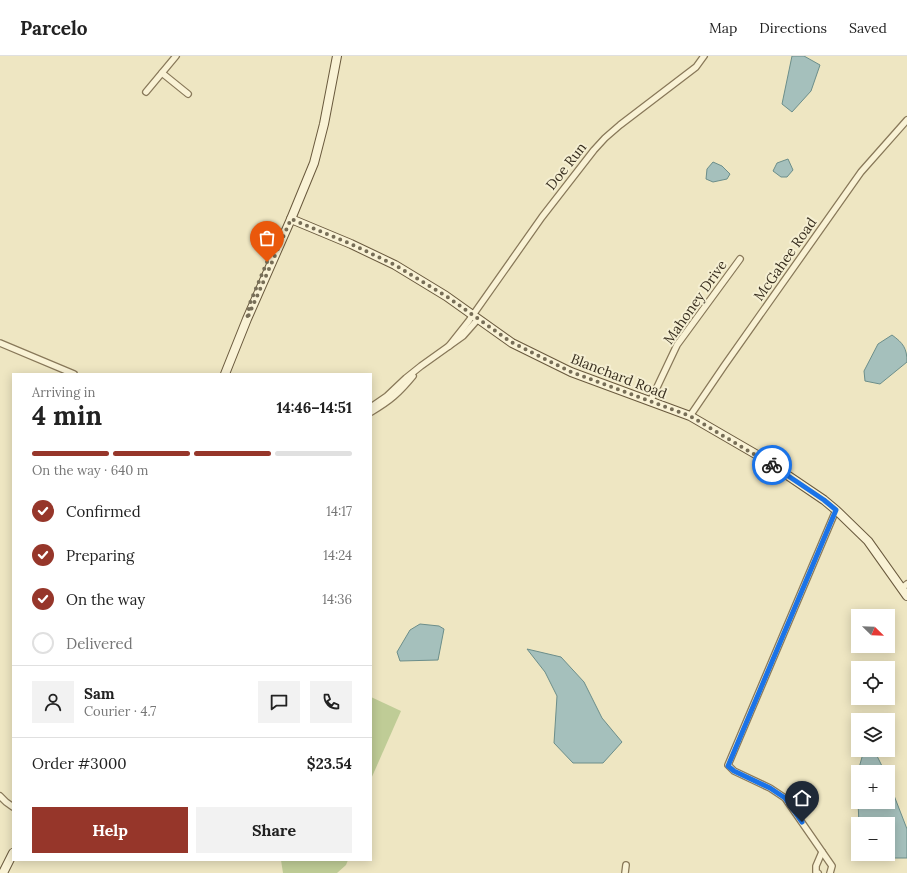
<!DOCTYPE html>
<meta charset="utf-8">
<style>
body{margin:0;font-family:Lora,serif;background:#f2f2f2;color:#222;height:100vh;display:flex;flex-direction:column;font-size:15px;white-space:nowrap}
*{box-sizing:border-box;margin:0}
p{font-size:13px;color:#767676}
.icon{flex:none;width:22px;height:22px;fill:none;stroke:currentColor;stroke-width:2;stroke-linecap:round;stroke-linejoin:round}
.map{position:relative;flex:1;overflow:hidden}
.details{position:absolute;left:12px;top:317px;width:360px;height:488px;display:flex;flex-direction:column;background:#fff;border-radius:0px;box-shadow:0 2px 10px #0003}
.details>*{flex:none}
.needle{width:26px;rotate:113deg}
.tools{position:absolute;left:851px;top:553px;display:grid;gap:8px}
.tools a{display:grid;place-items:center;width:44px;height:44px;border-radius:0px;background:#fff;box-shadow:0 2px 10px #0003;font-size:20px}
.pin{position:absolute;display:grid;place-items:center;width:34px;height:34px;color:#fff;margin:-41px -17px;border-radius:50% 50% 50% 0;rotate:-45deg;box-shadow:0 0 4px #0007}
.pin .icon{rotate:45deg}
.courier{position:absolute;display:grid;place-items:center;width:40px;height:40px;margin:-20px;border:3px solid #1a73e8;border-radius:50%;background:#fff;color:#222;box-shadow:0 1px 5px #0007}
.head em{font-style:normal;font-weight:800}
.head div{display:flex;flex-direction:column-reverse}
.head{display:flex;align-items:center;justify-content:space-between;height:68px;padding:0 20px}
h1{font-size:26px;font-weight:800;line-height:30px}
.bar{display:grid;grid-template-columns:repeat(4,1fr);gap:6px 4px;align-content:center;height:48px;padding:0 20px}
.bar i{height:5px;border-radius:3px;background:#e0e0e0}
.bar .active{background:#96362a}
.bar p{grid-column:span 4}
.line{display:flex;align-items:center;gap:10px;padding:0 20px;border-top:1px solid #e0e0e0}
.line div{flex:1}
.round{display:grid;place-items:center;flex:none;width:42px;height:42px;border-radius:0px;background:#f2f2f2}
ol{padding:0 20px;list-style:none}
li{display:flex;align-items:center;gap:12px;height:44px}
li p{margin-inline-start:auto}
li .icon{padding:4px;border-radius:50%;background:#96362a;color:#fff;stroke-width:4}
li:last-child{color:#767676}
li i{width:22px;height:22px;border:2px solid #e0e0e0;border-radius:50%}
.cta{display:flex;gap:8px;margin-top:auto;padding:8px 20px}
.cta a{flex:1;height:46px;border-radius:0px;background:#96362a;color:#fff;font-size:16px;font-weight:800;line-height:46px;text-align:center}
.cta a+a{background:#f2f2f2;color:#222}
header{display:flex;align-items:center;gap:24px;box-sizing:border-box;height:56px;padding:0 20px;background:#fff;border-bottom:1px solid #e0e0e0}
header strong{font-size:19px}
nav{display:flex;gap:22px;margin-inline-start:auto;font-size:14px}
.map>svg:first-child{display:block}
.green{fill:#bfcc96}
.water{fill:#a5c0bc;stroke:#6c8e8a}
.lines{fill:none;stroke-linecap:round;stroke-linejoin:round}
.street-casing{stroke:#887859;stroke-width:8}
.secondary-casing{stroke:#69593d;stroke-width:10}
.street{stroke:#f9f2d5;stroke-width:5.5}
.secondary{stroke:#f9f2d5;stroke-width:8}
.done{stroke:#776e57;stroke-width:4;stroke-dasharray:0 7.2}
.route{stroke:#1a73e8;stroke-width:5}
.labels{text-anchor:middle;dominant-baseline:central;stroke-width:4;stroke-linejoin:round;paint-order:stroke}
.street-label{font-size:14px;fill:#372d1e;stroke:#f5efd2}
</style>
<header>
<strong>Parcelo</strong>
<nav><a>Map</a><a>Directions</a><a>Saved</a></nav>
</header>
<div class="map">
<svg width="907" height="817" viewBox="0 0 907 817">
<rect width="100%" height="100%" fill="#eee6c2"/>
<g class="green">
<path d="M371,641L401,655L371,723Z"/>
<path d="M281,804H348L346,809L337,817H283Z"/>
</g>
<g class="water">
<path d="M792,0H804L820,9L811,35L792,56L782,48Z"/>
<path d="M788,103L793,114L787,121H781L773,115L777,107Z"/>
<path d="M713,106L722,110L730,118L727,123L713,126L706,123L707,113Z"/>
<path d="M892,279C903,287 907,292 907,306L880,328L865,325L864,315L878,288Z"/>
<path d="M420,568L439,570L444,573L438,604L400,605L397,596L410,574Z"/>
<path d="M527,593L561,601L584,626L602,662L622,686L603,707H573L554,687L557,640L545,616Z"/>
<path d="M864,694H874L885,716H858V745L857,719Z"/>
<path d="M888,724L907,773V802H883L871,798H888V768H859L858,746H888Z"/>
</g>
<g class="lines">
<g class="street-casing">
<g id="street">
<path d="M162,17L188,38"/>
<path d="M146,36L176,0"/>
<path d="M0,287L74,318"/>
<path d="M449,290L468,266L542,161L594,94L605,82L620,69L696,11L704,0"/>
<path d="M650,346L677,289L740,203"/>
<path d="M371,351L387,340L406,322L421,310L463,280L478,263"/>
<path d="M371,356C390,345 399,337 413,320"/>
<path d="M690,360L724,310L861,116L907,64"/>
<path d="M902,532L907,528"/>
<path d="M0,740L6,746L13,751"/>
<path d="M625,817L626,809"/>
<path d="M818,817L816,816V810L822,796"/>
<path d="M830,817L832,810L785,742L770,732L734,715L728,709L836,454"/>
</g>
</g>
<g class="secondary-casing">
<g id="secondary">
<path d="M291,163L351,188L395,209L446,240L512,287L571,316L690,360L759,400L824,444L836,454L868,485L907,540"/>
<path d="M225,318L247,263L291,163L314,107L324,68L337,0"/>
<path d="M3,817L13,797"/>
</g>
</g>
<use href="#street" class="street"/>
<use href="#secondary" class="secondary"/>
</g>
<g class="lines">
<path class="done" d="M267,206L250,247L247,263L291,163L351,188L395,209L446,240L511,286L571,316L690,360L772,409"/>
<path class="route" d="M772,409L824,444L836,454L728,710L734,715L770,732L785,742L802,766"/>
</g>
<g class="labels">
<g class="street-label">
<text transform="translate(566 110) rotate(-52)">Doe Run</text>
<text transform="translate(785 203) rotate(-55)">McGahee Road</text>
<text transform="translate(695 246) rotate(-55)">Mahoney Drive</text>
<text transform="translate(619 320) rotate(21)">Blanchard Road</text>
</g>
</g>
</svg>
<div class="tools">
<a><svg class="needle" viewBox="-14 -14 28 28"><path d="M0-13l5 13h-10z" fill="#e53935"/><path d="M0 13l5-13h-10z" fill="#767676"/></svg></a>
<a><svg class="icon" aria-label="locate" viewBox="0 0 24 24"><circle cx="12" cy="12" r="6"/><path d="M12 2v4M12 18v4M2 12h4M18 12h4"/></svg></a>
<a><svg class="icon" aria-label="layers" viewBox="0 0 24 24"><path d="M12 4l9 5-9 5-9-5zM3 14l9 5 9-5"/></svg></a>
<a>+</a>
<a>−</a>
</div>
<div class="pin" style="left:267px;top:206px;background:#ea580c"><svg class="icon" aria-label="bag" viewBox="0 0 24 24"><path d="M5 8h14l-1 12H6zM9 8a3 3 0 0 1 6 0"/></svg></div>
<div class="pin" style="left:802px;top:766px;background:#1f2937"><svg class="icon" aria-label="home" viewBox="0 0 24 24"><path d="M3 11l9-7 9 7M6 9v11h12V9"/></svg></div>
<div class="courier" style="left:772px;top:409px"><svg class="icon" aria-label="bike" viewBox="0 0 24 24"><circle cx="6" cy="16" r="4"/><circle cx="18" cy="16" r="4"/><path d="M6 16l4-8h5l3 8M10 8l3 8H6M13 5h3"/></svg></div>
<section class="details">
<div class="head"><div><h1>4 min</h1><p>Arriving in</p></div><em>14:46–14:51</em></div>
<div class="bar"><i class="active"></i><i class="active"></i><i class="active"></i><i></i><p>On the way · 640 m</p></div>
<ol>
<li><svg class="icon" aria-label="check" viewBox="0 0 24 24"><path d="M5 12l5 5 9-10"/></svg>Confirmed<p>14:17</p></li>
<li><svg class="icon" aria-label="check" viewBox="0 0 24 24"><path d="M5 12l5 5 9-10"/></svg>Preparing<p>14:24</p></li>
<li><svg class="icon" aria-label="check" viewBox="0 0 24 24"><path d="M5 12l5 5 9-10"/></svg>On the way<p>14:36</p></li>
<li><i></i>Delivered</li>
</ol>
<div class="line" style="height:72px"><a class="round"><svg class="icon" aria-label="person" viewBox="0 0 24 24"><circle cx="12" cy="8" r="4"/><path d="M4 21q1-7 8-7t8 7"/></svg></a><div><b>Sam</b><p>Courier · 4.7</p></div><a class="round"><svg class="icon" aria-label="chat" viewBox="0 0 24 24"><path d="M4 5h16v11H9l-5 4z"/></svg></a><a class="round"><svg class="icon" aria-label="phone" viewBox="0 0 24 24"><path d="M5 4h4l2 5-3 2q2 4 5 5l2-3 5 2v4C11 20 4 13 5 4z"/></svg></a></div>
<div class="line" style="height:52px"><div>Order #3000</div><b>$23.54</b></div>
<div class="cta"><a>Help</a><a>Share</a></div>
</section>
</div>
